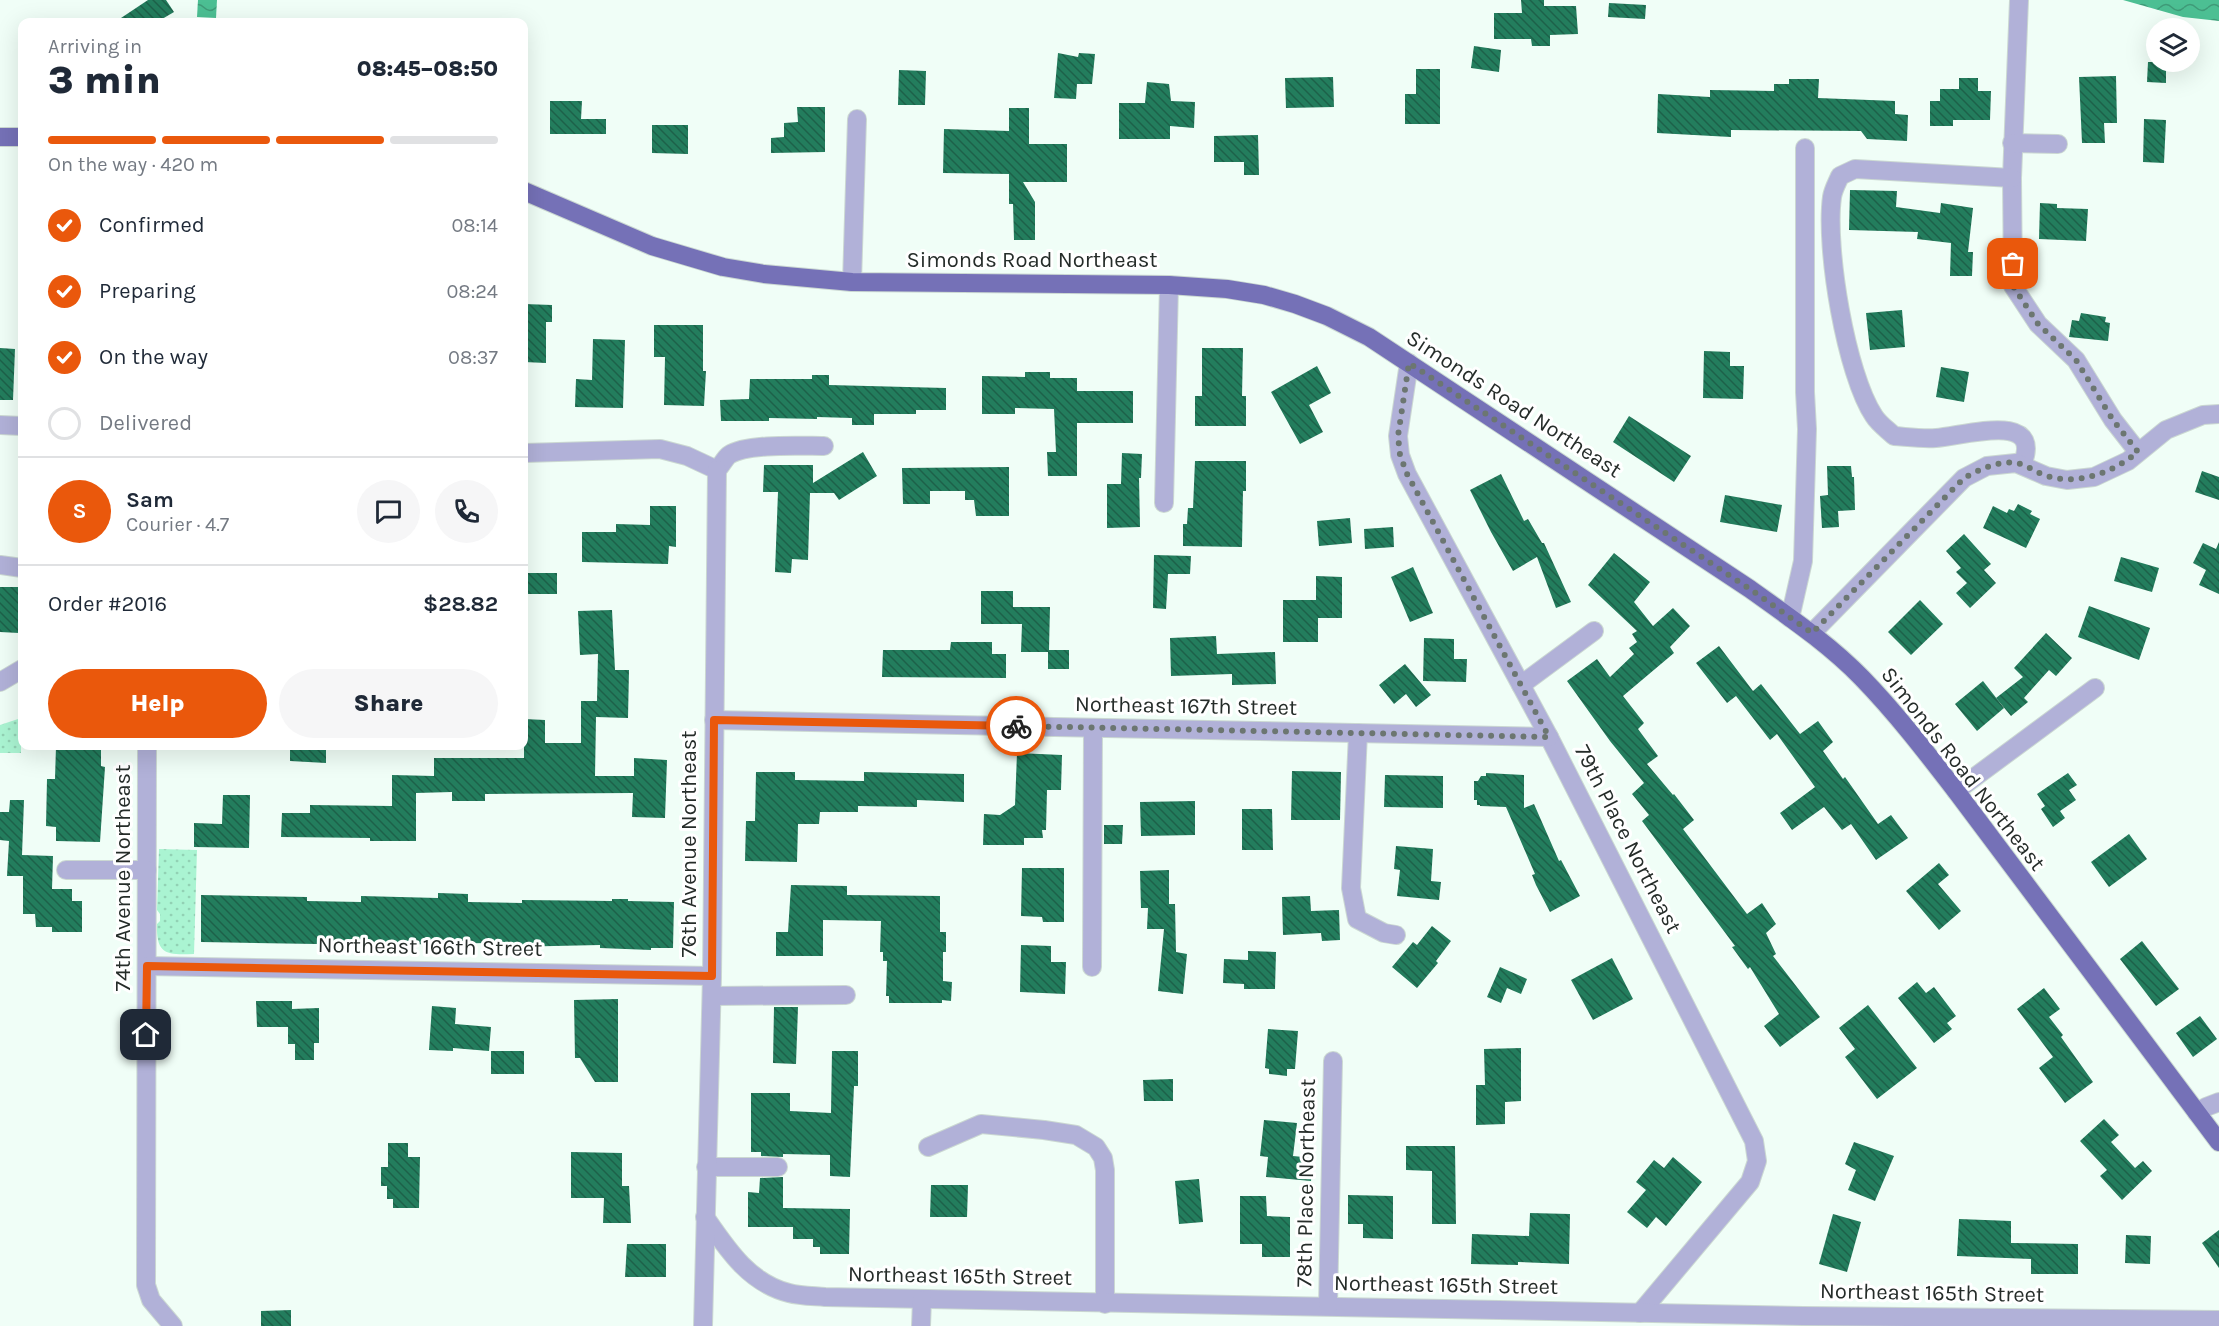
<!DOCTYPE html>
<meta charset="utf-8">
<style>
body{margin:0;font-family:Karla,sans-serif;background:#f6f6f7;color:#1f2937;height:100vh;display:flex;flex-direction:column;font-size:22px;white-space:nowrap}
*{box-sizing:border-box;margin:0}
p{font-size:20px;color:#747a83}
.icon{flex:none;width:33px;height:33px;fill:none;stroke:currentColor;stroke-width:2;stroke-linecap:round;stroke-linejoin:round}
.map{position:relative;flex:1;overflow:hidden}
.details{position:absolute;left:18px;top:18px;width:510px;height:732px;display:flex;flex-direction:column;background:#fff;border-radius:12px;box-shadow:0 6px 24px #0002}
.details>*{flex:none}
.buttons{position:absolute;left:2146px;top:18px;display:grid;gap:12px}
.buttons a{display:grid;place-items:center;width:54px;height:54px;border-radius:50%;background:#fff;box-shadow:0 6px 24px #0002;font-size:30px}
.pin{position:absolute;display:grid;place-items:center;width:51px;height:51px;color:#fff;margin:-26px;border-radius:12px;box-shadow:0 3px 9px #0006}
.courier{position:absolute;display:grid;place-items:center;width:60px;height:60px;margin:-30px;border:4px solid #ea580c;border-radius:50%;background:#fff;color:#222;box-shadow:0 2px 8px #0007}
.overview em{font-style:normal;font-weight:800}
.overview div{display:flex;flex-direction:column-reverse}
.overview{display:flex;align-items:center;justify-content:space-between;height:102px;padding:0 30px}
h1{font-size:39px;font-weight:800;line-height:45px}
.bar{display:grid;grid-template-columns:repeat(4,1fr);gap:9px 6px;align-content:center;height:72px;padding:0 30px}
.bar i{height:8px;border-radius:4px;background:#e0e1e3}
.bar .selected{background:#ea580c}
.bar p{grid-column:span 4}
.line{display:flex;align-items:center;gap:15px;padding:0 30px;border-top:2px solid #e0e1e3}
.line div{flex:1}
.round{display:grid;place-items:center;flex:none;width:63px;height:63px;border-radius:32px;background:#f6f6f7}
ol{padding:0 30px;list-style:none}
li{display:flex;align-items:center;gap:18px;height:66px}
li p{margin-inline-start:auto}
li .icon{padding:6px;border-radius:50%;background:#ea580c;color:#fff;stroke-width:4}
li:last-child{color:#747a83}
li i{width:33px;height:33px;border:3px solid #e0e1e3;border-radius:50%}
.cta{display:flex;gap:12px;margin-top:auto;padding:12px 30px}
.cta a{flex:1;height:69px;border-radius:36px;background:#ea580c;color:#fff;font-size:24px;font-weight:800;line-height:69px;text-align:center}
.cta a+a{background:#f6f6f7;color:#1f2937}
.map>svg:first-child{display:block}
.park{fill:url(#park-dots)}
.water{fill:url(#water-waves)}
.building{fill:url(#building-back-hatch)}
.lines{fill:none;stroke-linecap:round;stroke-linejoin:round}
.minor-casing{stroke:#cbd8d2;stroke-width:20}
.major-casing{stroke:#cbd8d2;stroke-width:20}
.minor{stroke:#b1b1d8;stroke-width:18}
.major{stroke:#7571b7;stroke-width:18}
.done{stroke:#6c7671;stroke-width:6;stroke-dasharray:0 10.8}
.route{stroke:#ea580c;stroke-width:8}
.labels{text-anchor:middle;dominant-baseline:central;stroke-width:6;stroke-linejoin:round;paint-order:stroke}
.street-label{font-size:22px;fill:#252c29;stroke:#fff}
</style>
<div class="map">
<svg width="2219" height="1326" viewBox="0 0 2219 1326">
<defs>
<pattern id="park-dots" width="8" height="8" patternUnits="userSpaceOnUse" patternTransform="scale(1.5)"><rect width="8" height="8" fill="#aaf4d2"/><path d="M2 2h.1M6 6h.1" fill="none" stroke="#92d1b4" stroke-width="1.8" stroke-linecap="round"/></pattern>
<pattern id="water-waves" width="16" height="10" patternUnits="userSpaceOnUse" patternTransform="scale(1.5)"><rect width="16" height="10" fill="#4cbf93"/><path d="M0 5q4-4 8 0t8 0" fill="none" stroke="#3f9b78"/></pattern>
<pattern id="building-back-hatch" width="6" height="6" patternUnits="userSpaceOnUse" patternTransform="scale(1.5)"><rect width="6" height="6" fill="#237d5d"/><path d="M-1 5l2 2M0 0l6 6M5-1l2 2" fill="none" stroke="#1d6149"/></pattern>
</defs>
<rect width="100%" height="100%" fill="#f0fef7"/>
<g class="park">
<path d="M18,719L21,726V753H0V725Z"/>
<path d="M159,849L197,850L194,954C167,955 156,955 157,924L160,921V914L157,910Z"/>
</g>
<g class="water">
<path d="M198,0H217L216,18L197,17Z"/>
<path d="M2123,0H2219V21L2183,17Z"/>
</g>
<g class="building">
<path d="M148,0H166L174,12L157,22H115Z"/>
<path d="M1521,0H1544V6H1576L1578,34L1550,35V46H1532L1531,39H1494V13H1522Z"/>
<path d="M1609,3L1646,5L1645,19L1608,17Z"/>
<path d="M1474,46L1501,50L1499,72L1471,68Z"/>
<path d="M1058,53L1078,57L1079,53L1095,54L1092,84H1077L1076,99L1054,98Z"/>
<path d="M2148,62H2166V83L2147,82Z"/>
<path d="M1416,69H1440V124H1405V94H1416Z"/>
<path d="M899,70L926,71L925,105H898Z"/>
<path d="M2116,76L2117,123H2104L2105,143H2082L2079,77Z"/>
<path d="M1333,77L1334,107L1286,108L1285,78Z"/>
<path d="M1959,78H1978V91H1991L1990,120H1953V126H1930V101H1940V89H1959Z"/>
<path d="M1789,79H1819L1818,98L1895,101V114L1908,115L1907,141L1867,139L1861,131L1731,130V137L1657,133L1658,94L1710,97V90L1774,91V84H1789Z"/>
<path d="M1147,82L1169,84L1171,101L1195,102L1194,128L1170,126V139H1119V103H1145Z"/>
<path d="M550,101H582L581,119H606V134H550Z"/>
<path d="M797,107H825V152L771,153V138L784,137V123L798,122Z"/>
<path d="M1009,108H1029V144H1067V182H1023L1035,202V240H1014L1013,204H1009V174L943,173L944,129L1009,131Z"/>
<path d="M2144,119L2166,120L2164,163L2143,162Z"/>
<path d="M652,125H688V154L652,153Z"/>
<path d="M1258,135L1259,175H1244V162H1214V136Z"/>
<path d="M1850,190L1897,191L1896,207L1940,213L1941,203L1973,208L1968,252H1973L1972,276H1950L1951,243L1917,239L1918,232L1849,230Z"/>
<path d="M2040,203L2057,204V208L2088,209L2086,241L2039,239Z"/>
<path d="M524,304L552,305V322H546V363L524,362Z"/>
<path d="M1902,310L1905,347L1870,350L1866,313Z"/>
<path d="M2081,313L2106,317L2105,322L2110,323L2108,341L2069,337L2072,320L2079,321Z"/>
<path d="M654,325H703V371H706L704,406L664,405L665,357H654Z"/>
<path d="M593,339L625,340L623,408L575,407L576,379L592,380Z"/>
<path d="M0,348L15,349L13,400H0Z"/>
<path d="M1202,348H1243L1242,396H1246V426H1195V396H1202Z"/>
<path d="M1704,351L1730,352V366H1744L1743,399L1703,398Z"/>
<path d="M1317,366L1331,393L1309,405L1323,432L1300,444L1271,392Z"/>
<path d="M1941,367L1969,372L1964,402L1936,397Z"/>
<path d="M1025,372H1050V378H1077V391H1133V423H1077V476H1048L1047,452H1056L1054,409L1015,408V414H982V376L1025,377Z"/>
<path d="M812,375H829V385L946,388V410H916V414H874V425H852V418L817,417V419L769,418V421H721L720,400L749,399L750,379H812Z"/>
<path d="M1629,416L1691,456L1674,482L1613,442Z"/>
<path d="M863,452L877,476L839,500L834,493H810L808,560L792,559L791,573L775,572L778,492H763L764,465H813V483Z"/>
<path d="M1122,453L1142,454L1141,478H1139L1140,527L1107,528V484H1121Z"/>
<path d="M1195,461H1246V491H1243L1242,547L1183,546V524H1187L1188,508H1193Z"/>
<path d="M1827,466H1851L1852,477H1854L1855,510L1838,511L1839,527L1822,528L1820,496L1828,495Z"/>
<path d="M1009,467V516H976L974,500H965V491H930V504H903L902,468Z"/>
<path d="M2202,471L2219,477V500L2195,492Z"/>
<path d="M1501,474L1524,521L1528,519L1542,543H1544L1571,602L1556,608L1537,557L1513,571L1491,532L1470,490Z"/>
<path d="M1725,495L1782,505L1777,532L1720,522Z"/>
<path d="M2018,504L2032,511L2030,514L2040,519L2026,548L1983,528L1993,506L2007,513L2009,509L2014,511Z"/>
<path d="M650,506H676V547L669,546L668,564L582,562V532H616V524L650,525Z"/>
<path d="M1350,518L1352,543L1319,546L1317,521Z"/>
<path d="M1393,527L1394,547L1365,549L1364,529Z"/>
<path d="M1964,534L1991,564L1984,570L1996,583L1970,608L1956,593L1967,583L1956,572L1961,568L1946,551Z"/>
<path d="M2219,542V594L2199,585L2206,570L2193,563L2203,543L2216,549Z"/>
<path d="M1614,553L1650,582L1634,602L1653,626L1673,608L1690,626L1670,647L1674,653L1623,696L1644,723L1638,729L1658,756L1647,764L1673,795L1674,794L1694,820L1683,829L1747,914L1762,903L1776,924L1766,933L1776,954L1773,956L1820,1017L1780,1047L1764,1026L1779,1014L1750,967L1748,969L1732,947L1735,946L1642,821L1649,815L1632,794L1644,783L1610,741L1567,681L1597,659L1610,677L1634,654L1629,648L1637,642L1632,634L1637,631L1588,585Z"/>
<path d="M1154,555L1191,556L1190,574H1168L1166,609L1153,608Z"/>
<path d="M2121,557L2159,568L2152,592L2114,581Z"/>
<path d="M1413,567L1433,613L1410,622L1391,577Z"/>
<rect x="524" y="573" width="33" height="21"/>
<path d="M1316,576L1342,577V618H1318V642H1283V600H1316Z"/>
<path d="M0,587H20L19,633L0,632Z"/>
<path d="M981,591H1013V607H1050L1049,650H1069V669H1048V652H1021L1022,624H981Z"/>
<path d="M1920,600L1943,624L1911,655L1888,632Z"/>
<path d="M2089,606L2150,628L2139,660L2078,637Z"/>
<path d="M612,610L615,670H629L628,718L596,717L595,776H634V758L667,760L665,818L632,817L633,793L485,794V801H452V792L416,793V841H370V838L281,837L282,813H310V805L392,806V775L434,776V758H524V719L545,720V743H581V701H597L598,654L580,655L578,611Z"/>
<path d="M2046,633L2072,658L2056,676L2049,670L2024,698L2028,702L2011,716L1996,698L2023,677L2014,668Z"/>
<path d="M1216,636L1217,654L1275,652L1276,684L1232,685V674L1171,676L1170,638Z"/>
<path d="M1424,638L1454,639V659H1467L1466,682L1423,681Z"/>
<path d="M951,642H992V654H1006V678L882,677L883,650H950Z"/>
<path d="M1719,646L1753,691L1761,684L1800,734L1818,721L1833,742L1823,751L1843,779L1845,777L1878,824L1891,815L1908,838L1876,860L1851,824L1842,830L1824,807L1792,830L1780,813L1815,787L1777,734L1770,740L1736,696L1727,703L1696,663Z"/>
<path d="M1405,664L1431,695L1416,707L1406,694L1394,704L1379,685Z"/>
<path d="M1983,681L2004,708L1977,731L1955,704Z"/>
<path d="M56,746H101V766L105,767L100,842L56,841V827L46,826L47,779H55Z"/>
<path d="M290,746H326V763L290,761Z"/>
<path d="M1017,753L1062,755L1061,790H1047L1046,830H1042L1043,838H1024V845H983L984,814L1000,815L1015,805Z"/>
<path d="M1292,771L1341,772L1340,820H1291Z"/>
<path d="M756,772H795V780L864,781V772L964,774V802L917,800V807L858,806V812H820L819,824H798L797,862L745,861L746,821H755Z"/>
<path d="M1486,773L1524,775V808L1534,804L1559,861L1561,860L1580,896L1550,912L1536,885L1532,875L1535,874L1506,807L1480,806V805H1477V800H1474V781H1478L1481,776H1486Z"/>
<path d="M2068,773L2077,785L2069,790L2076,800L2060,811L2065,818L2053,827L2041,809L2045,806L2037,794Z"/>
<path d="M1385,775L1443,776V808L1384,807Z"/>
<path d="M223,795H250L249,848L194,847V823L222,824Z"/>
<path d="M10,800H24L22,855L53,856L52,889H72V901H82V932H52V927H36L35,914H23V876H7L9,841L0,840V812H9Z"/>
<path d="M1195,801V835L1141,836L1140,802Z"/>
<path d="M1242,809H1272L1273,850H1242Z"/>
<path d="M1104,825H1123L1122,844H1104Z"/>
<path d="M2129,834L2147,859L2109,887L2091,862Z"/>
<path d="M1396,846L1433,849L1431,881L1441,882L1439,900L1397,896L1400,870L1394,869Z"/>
<path d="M1939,863L1949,875L1938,884L1961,911L1939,930L1906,891Z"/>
<path d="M1022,868H1064V922H1043L1042,917L1021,916Z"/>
<path d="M1169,870V904H1175L1176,952L1187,954L1183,994L1158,991L1164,929H1147L1148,908H1141L1140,871Z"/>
<path d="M791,885L847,886V895L940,896V932H946V952H943V981L952,982L951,1001L942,1000V1003H889V996H886L887,961H883V952H880L881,921L823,920V956H776V932H788Z"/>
<path d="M438,893L468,894V902L522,903V900L612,901V899H628V901L674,902L673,948H651V950L600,948V945L508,947L487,946V943L380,945L201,942V895L307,897V901L361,902V896L438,898Z"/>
<path d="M1310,896L1311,911L1339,910L1340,940L1322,941L1321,933L1283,935L1282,897Z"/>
<path d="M1432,926L1451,941L1436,961L1438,963L1417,988L1392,967L1413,942L1417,945Z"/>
<path d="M2142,941L2179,989L2156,1006L2120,959Z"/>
<path d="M1021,945L1051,946V962H1066L1065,994L1020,992Z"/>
<path d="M1248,951L1276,952L1275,989H1244V984L1223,983L1224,959L1248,960Z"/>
<path d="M1612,958L1633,999L1593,1020L1571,980Z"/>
<path d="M1500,967L1527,979L1521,994L1507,988L1501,1003L1487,997Z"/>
<path d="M1917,982L1926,993L1934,987L1956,1016L1947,1023L1952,1029L1934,1043L1898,998Z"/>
<path d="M2044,988L2060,1009L2049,1017L2063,1035L2061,1037L2093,1082L2065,1103L2039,1068L2053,1057L2017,1009Z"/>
<path d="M618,999V1082H595L580,1058H575L574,1000Z"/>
<path d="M256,1001H292V1009L319,1008V1043H314V1060H295V1044H288V1027H257Z"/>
<path d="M1868,1005L1917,1068L1877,1099L1845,1057L1855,1049L1839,1028Z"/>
<path d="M432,1006L456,1008L455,1024L491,1027L489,1051L453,1048V1051L429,1050Z"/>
<path d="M774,1007H798L796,1064L773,1063Z"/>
<path d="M2200,1016L2217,1039L2193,1057L2176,1033Z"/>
<path d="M1268,1029L1298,1031L1295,1069H1287V1076L1269,1074V1069L1265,1068Z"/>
<path d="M1521,1048V1101L1505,1102V1124L1476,1125V1085H1485L1484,1049Z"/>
<rect x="491" y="1051" width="33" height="23"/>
<path d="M832,1051H858V1086H854L850,1177L830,1176V1155L783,1154V1157L761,1156V1152H751V1093H790V1111L831,1113Z"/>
<path d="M1173,1079V1101H1144L1143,1080Z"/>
<path d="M2104,1119L2119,1135L2111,1142L2135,1168L2143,1161L2152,1171L2122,1200L2100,1176L2107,1170L2080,1141Z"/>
<path d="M1264,1120L1297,1123L1293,1156L1313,1158L1311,1181L1266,1177L1268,1157L1260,1156Z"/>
<path d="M1854,1142L1894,1156L1875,1201L1848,1190L1856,1170L1845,1164Z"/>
<path d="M388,1143H408V1157H420L419,1208H393V1199H387V1186H381V1167H388Z"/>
<path d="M1406,1146H1455L1456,1224H1432V1171L1406,1170Z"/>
<path d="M571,1152L622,1153V1186H629L631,1223H603L604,1198H571Z"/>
<path d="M1673,1157L1702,1182L1666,1226L1656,1217L1647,1228L1627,1212L1646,1190L1636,1182L1654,1160L1664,1168Z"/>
<path d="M783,1177V1208L850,1209L849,1254H820V1247H813V1239H793V1227H748V1192L759,1193L760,1178Z"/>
<path d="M1199,1179L1203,1222L1179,1224L1175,1181Z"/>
<path d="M931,1185H968L967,1217H930Z"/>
<path d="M1348,1195L1393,1196V1239L1363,1238V1224H1348Z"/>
<path d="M1240,1196H1266L1267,1216L1290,1217V1257H1262V1244H1240Z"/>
<path d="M1530,1213L1570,1214L1569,1264L1518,1262V1265L1471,1264L1472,1234L1529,1236Z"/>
<path d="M1833,1214L1861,1222L1847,1272L1819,1264Z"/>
<path d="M1959,1219L2011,1221V1243L2078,1244V1274H2031V1259L1957,1256Z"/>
<path d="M2219,1230V1268L2202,1243Z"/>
<path d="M2126,1235L2151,1236L2150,1264L2125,1263Z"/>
<path d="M627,1244H666V1277H625Z"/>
<path d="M291,1310V1326H261V1311Z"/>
</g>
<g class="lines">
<g class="minor-casing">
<g id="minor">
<path d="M2019,0L2012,178L2013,286L2038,324L2076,360L2113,420L2138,452"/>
<path d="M2012,143L2058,144"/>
<path d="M2012,178L1855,169L1840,176C1837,183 1833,190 1832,197C1825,248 1846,374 1874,416C1879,424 1888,430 1894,436C1908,437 1922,439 1936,438C1961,437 2045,409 2022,465"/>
<path d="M852,282L857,119"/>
<path d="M1409,363L1398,436L1400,455L1407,474L1549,737L1754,1141L1757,1161L1750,1182L1640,1313"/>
<path d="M0,425L22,426"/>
<path d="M524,453L660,449L687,456L717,470"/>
<path d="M717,470C721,466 725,458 729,455C747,443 802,446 824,446"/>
<path d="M1164,503L1169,285"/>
<path d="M0,565L22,568"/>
<path d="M1790,618L1803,561L1807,429L1805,392V148"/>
<path d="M1812,633L1964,478L1987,466L2016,463L2046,476L2067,480L2094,477L2128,461L2166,430L2203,415L2219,414"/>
<path d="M0,682L22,669"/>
<path d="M1521,685L1594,631"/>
<path d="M714,720L1549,737"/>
<path d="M1358,733L1351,888L1357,919L1384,933L1396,935"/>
<path d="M147,746L146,1285L151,1300L173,1326"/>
<path d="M1956,791L2095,688"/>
<path d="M66,870H147"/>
<path d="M147,966L712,976"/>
<path d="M1092,967L1093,728"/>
<path d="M712,996L846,995"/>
<path d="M2197,1113L2206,1107L2219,1102"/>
<path d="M928,1147L981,1124L1044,1130L1076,1135L1096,1147L1103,1158L1105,1170V1304"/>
<path d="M706,1167H778"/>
<path d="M705,1217C727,1249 749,1283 789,1293C800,1296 814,1296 825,1297L1803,1316L2219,1320"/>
<path d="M1328,1306L1333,1061"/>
<path d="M703,1326L712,976L717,470"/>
<path d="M921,1326L922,1300"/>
</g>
</g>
<g class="major-casing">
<g id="major">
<path d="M0,137H22"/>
<path d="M524,191L652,246L723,267L764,274L852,282L1169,285L1227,289L1264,295L1295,304L1327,316L1369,337L1750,589C1789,617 1829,644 1862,678C1896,713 1926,752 1956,791L2219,1142"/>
</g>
</g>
<use href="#minor" class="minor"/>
<use href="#major" class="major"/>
</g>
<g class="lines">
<path class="done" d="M1016,726L1549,737L1407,474L1400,455L1398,436L1409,363L1750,589L1812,633L1964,478C1979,470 1998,460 2017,463C2027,465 2037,473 2047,476C2079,486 2113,472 2138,452L2113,420L2076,360L2038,324L2013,286V264"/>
<path class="route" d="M146,1035L147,966L712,976L714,720L1016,726"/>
</g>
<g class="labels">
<g class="street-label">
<text x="1032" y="260">Simonds Road Northeast</text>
<text transform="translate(1514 404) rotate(33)">Simonds Road Northeast</text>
<text transform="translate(1186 706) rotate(1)">Northeast 167th Street</text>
<text transform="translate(1963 769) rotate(52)">Simonds Road Northeast</text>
<text transform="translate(1628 839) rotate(63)">79th Place Northeast</text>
<text transform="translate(689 844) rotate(-90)">76th Avenue Northeast</text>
<text transform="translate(123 878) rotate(-90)">74th Avenue Northeast</text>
<text transform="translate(430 947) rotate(1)">Northeast 166th Street</text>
<text transform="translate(1306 1183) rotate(-89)">78th Place Northeast</text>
<text transform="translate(960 1276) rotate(1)">Northeast 165th Street</text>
<text transform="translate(1446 1285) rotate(1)">Northeast 165th Street</text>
<text transform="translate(1932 1293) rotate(1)">Northeast 165th Street</text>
</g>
</g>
</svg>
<div class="buttons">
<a><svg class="icon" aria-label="layers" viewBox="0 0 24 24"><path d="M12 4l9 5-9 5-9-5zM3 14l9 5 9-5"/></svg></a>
</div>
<div class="pin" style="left:2013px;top:264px;background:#ea580c"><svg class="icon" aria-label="bag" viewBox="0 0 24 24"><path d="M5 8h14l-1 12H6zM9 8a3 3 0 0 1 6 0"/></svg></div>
<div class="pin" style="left:146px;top:1035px;background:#1f2937"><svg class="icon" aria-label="home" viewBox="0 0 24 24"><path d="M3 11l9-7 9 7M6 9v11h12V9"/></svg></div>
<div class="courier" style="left:1016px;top:726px"><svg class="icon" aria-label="bike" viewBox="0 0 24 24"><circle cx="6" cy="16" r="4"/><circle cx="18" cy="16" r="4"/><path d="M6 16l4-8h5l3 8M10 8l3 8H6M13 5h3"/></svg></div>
<section class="details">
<div class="overview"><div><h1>3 min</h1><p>Arriving in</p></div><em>08:45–08:50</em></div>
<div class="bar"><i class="selected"></i><i class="selected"></i><i class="selected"></i><i></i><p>On the way · 420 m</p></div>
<ol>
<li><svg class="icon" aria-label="check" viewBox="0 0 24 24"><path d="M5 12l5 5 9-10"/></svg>Confirmed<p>08:14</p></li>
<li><svg class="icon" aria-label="check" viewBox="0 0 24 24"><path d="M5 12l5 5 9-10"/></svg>Preparing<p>08:24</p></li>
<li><svg class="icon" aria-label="check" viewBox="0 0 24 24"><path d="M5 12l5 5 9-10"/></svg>On the way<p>08:37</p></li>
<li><i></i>Delivered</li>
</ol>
<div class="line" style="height:108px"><b class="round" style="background:#ea580c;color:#fff">S</b><div><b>Sam</b><p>Courier · 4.7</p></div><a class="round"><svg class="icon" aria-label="chat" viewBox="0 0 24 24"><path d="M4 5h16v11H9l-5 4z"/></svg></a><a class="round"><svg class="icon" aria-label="phone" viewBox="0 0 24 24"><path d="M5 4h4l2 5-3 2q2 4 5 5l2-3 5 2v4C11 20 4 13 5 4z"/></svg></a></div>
<div class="line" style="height:78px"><div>Order #2016</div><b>$28.82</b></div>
<div class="cta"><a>Help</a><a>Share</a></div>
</section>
</div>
